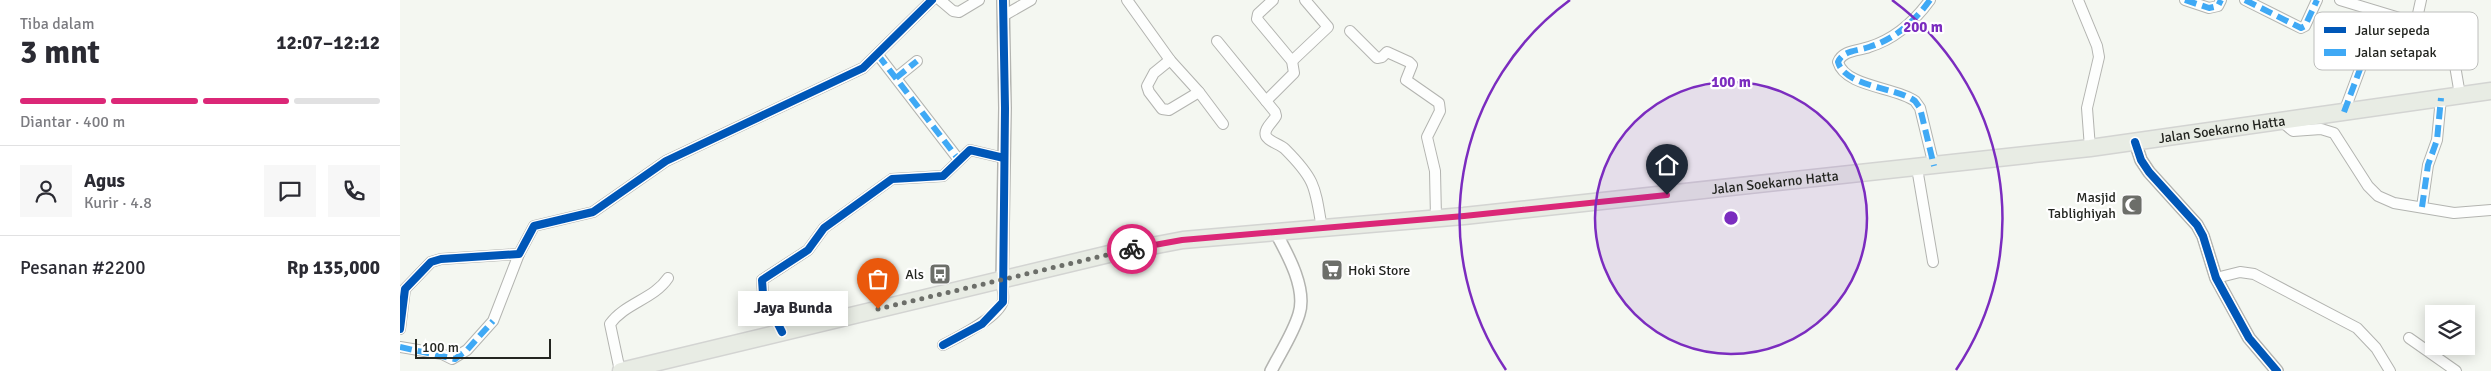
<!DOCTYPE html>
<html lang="id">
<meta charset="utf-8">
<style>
body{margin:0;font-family:Signika,sans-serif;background:#f7f7f7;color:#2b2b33;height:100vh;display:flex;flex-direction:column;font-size:19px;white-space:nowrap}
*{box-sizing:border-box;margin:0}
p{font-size:16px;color:#7c7c81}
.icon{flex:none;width:28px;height:28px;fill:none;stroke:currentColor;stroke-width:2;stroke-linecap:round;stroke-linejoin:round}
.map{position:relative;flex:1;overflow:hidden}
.drawer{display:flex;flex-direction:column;background:#fff;width:400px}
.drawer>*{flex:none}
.buttons{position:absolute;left:2025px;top:305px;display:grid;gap:10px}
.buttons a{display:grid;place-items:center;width:50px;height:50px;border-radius:0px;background:#fff;box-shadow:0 2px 12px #0003;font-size:25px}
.scale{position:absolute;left:15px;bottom:12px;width:136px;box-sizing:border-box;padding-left:5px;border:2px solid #232520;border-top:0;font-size:14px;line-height:18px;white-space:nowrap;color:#232520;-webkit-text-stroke:4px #fff;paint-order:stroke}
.pin{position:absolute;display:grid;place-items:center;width:42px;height:42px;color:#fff;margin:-51px -21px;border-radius:50% 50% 50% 0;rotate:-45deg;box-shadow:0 0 5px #0007}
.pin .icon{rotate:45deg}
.courier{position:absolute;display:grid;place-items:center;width:50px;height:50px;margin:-25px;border:4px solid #db2777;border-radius:50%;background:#fff;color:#222;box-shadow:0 1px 6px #0007}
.bubble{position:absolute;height:35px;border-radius:0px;background:#fff;box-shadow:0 2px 12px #0003;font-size:16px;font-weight:800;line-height:35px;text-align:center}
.head em{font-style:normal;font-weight:800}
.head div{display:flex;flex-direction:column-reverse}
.head{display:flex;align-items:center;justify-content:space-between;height:85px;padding:0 20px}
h1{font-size:32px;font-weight:800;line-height:38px}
.bar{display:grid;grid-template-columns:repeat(4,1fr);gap:8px 5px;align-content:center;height:60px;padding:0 20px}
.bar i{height:6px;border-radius:4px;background:#e1e1e2}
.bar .current{background:#db2777}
.bar p{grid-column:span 4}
.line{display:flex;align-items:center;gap:12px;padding:0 20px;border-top:1px solid #e1e1e2}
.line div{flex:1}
.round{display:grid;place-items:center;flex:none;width:52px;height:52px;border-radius:0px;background:#f7f7f7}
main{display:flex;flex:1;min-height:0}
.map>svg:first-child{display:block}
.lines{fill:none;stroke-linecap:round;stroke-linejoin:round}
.minor-casing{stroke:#b3b4b0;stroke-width:12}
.tertiary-casing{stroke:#b3b4b0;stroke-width:14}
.trunk-casing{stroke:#d3d4d2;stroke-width:19}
.minor{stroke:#fdfefd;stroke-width:10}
.tertiary{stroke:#fdfefd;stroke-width:11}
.trunk{stroke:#e8ece4;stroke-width:16}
.quiet{stroke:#3fa9f5;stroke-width:6;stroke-dasharray:12 6;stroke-linecap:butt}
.cycleway-casing{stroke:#fff;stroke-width:11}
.cycleway{stroke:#0057b8;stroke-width:8}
.done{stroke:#6c6e69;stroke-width:5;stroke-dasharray:0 9}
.route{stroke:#db2777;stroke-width:6}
.ring{fill:none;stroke:#7b2cbf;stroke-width:2.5}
.labels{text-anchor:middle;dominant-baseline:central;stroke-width:4.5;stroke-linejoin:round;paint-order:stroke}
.street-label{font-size:14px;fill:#232520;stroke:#fff}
.poi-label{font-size:14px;fill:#232520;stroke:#fff;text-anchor:end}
.key{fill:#fff;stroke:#bdbebc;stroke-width:1}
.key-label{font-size:14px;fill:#232520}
.centre{fill:#7b2cbf;stroke:#fff;stroke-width:2.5}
.ring-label{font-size:15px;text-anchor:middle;font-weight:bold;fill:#7b2cbf;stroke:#fff;stroke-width:4.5;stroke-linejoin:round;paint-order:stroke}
</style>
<main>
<section class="drawer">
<div class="head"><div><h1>3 mnt</h1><p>Tiba dalam</p></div><em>12:07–12:12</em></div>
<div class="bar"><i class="current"></i><i class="current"></i><i class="current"></i><i></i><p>Diantar · 400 m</p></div>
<div class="line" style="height:90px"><a class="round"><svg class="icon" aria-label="person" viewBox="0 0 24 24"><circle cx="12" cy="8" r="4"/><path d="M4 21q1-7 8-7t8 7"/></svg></a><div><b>Agus</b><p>Kurir · 4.8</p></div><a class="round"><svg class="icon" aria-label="chat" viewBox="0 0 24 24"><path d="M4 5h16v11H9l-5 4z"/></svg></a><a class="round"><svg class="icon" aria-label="phone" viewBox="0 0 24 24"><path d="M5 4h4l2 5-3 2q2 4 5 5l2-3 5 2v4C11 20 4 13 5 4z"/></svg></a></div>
<div class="line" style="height:65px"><div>Pesanan #2200</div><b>Rp 135,000</b></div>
</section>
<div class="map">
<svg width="2091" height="371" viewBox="0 0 2091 371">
<rect width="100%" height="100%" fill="#f4f7f1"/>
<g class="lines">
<g class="minor-casing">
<g id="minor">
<path d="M540,0L553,11L559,12L579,0"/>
<path d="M727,0L770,60L799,92L823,124"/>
<path d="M1530,0C1514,22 1495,39 1469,47C1458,51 1443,50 1438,62C1445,87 1496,87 1515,101L1520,108L1534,166"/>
<path d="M1678,0L1697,46L1699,57L1687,108L1690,148"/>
<path d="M1785,0L1809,8L1818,6L1821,0"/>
<path d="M1845,0L1901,28L1905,26L1917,0"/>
<path d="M1940,0L2016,23"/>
<path d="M2021,0L2016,23L2044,35L2051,42L2060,95"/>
<path d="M603,16L631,0"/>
<path d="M950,31L977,58L982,57L987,52L1009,62L1012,65L1006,80L1039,103L1040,111L1027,137L1035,171L1036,218"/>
<path d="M817,41L875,112L876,116C873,122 863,129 866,136C869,142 880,144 885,149C916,180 915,187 922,229"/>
<path d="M478,55L559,160"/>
<path d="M770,60L754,73L747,86L749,92L762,109L769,110L799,92"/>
<path d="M892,61L928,27L905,0"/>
<path d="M496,78L517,61"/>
<path d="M866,101L894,73L892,61L857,19L858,14L873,0"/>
<path d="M1944,112L1981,13"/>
<path d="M1881,121L1893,131L1921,129L1934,133L1968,186L1978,196L1994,203L2054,213L2091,210"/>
<path d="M1517,168L1533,262"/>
<path d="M2022,207L2028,165L2037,140L2041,98"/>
<path d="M1816,278L1840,272L1854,274L1957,328L1976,348L1990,371"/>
<path d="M0,329L5,289L31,262L41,259L119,254L134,226L193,212L266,161L463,68L532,0"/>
<path d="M382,332L363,294L362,280L408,250L424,228L492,179L543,176L570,150L604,158"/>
<path d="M2009,338L2056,371"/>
<path d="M543,345C558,337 598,318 603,301C604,295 602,287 602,281"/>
<path d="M0,347L42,354L52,359L67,350L93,321L119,254"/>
<path d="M220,371L210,324C225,303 254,299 268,278"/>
</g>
</g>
<g class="tertiary-casing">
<g id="tertiary">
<path d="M1735,142L1741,160L1749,172L1797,225L1803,236L1816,278L1833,309L1849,338L1877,371"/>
<path d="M602,281L605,108L603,0"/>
<path d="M871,371C880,353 893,334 899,314C907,289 888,255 876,233"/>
</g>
</g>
<g class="trunk-casing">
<g id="trunk">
<path id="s1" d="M221,371L709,254L783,240L1064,216L1690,148L2091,91"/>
</g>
</g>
<use href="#minor" class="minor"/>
<use href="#tertiary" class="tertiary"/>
<use href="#trunk" class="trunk"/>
<g class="quiet">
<path d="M1530,0C1514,22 1495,39 1469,47C1458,51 1443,50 1438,62C1445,87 1496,87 1515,101L1520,108L1534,166"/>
<path d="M1785,0L1809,8L1818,6L1821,0"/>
<path d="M1845,0L1901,28L1905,26L1917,0"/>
<path d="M478,55L559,160"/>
<path d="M496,78L517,61"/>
<path d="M1944,112L1981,13"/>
<path d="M2022,207L2028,165L2037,140L2041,98"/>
<path d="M0,347L55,359L67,350L93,321"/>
</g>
<g class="cycleway-casing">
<g id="cycleway">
<path d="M1735,142L1741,160L1749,172L1797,225L1803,236L1816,278L1833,309L1849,338L1877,371"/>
<path d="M0,329L5,289L31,262L41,259L119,254L134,226L193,212L266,161L463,68L532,0"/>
<path d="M382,332L363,294L362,280L408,250L424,228L492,179L543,176L570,150L604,158"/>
<path d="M543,345L582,324L603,302L605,108L603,0"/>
</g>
</g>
<use href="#cycleway" class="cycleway"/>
</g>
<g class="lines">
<path class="done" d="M478,309L732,249"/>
<path class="route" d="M732,249L782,240L1064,216L1267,195"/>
</g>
<circle cx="1331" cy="218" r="136" fill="#7b2cbf" fill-opacity=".12"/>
<g class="ring">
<circle cx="1331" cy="218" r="136"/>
<path d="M1106 370A271 271 0 0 1 1170 0M1492 0A271 271 0 0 1 1556 370"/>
</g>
<defs>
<g id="mosque-square" transform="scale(1.125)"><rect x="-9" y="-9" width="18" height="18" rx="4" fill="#6c6e69" stroke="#fff"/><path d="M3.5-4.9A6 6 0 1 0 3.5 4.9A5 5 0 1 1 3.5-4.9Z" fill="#fff"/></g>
<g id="supermarket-square" transform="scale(1.125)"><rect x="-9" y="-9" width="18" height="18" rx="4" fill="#6c6e69" stroke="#fff"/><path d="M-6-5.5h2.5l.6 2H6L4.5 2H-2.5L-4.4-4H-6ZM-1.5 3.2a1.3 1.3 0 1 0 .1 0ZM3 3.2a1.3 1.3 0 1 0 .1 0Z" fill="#fff"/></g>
<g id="bus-square" transform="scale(1.125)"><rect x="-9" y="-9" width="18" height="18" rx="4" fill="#6c6e69" stroke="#fff"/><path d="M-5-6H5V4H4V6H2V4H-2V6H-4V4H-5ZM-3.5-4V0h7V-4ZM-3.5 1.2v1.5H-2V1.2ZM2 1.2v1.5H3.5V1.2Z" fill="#fff"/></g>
</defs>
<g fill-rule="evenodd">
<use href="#mosque-square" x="1732" y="205"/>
<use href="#supermarket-square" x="932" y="270"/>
<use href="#bus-square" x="540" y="274"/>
</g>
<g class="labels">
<g class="street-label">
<text stroke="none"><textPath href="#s1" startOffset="1622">Jalan Soekarno Hatta</textPath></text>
<text stroke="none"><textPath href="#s1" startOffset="1172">Jalan Soekarno Hatta</textPath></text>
</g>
<g class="poi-label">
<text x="1716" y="197">Masjid<tspan x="1716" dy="16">Tablighiyah</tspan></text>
<text x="948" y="270" text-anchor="start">Hoki Store</text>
<text x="524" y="274">Als</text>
</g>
</g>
<rect x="1914" y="12" width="164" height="58" rx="8" class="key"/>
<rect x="1924" y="27" width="22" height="6" fill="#0057b8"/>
<rect x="1924" y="49" width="22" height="7" fill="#3fa9f5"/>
<g class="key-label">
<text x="1955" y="35">Jalur sepeda</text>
<text x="1955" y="57">Jalan setapak</text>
</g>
<circle cx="1331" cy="218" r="8" class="centre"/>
<g class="ring-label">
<text x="1523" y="32">200 m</text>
<text x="1331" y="87">100 m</text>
</g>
</svg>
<div class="buttons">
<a><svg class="icon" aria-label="layers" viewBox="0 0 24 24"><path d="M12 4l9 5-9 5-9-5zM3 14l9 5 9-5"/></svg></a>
</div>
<div class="scale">100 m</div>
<div class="pin" style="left:478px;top:309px;background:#ea580c"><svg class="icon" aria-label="bag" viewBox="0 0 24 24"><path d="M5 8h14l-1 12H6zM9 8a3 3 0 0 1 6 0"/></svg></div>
<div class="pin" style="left:1267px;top:195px;background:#1f2937"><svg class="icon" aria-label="home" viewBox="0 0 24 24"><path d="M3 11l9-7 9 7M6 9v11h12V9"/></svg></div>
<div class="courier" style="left:732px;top:249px"><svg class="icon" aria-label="bike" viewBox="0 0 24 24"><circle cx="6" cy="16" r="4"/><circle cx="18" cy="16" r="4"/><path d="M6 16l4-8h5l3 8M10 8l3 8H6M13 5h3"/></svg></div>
<div class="bubble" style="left:338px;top:291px;width:110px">Jaya Bunda</div>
</div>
</main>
